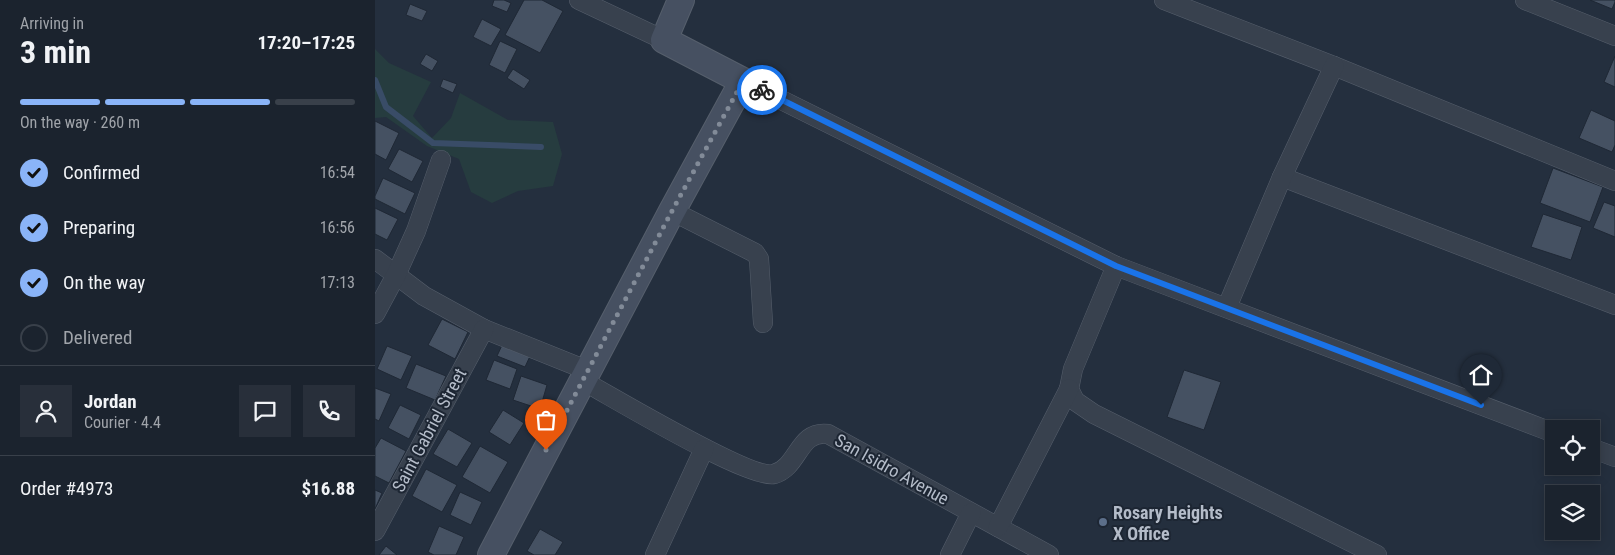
<!DOCTYPE html>
<meta charset="utf-8">
<style>
body{margin:0;font-family:"Roboto Condensed",sans-serif;background:#282f3a;color:#f1f3f6;height:100vh;display:flex;flex-direction:column;font-size:19px;white-space:nowrap}
*{box-sizing:border-box;margin:0}
p{font-size:16px;color:#a0a4aa}
.icon{flex:none;width:28px;height:28px;fill:none;stroke:currentColor;stroke-width:2;stroke-linecap:round;stroke-linejoin:round}
.map{position:relative;flex:1;overflow:hidden}
.side{display:flex;flex-direction:column;background:#1b232e;width:375px}
.side>*{flex:none}
.controls{position:absolute;left:1170px;top:420px;display:grid;gap:10px}
.controls a{display:grid;place-items:center;width:55px;height:55px;border-radius:0px;background:#1b232e;box-shadow:0 2px 12px #0003,0 0 0 1px #39404a;font-size:25px}
.pin{position:absolute;display:grid;place-items:center;width:42px;height:42px;color:#fff;margin:-51px -21px;border-radius:50% 50% 50% 0;rotate:-45deg;box-shadow:0 0 5px #0007}
.pin .icon{rotate:45deg}
.courier{position:absolute;display:grid;place-items:center;width:50px;height:50px;margin:-25px;border:4px solid #1a73e8;border-radius:50%;background:#fff;color:#222;box-shadow:0 1px 6px #0007}
.summary em{font-style:normal;font-weight:700}
.summary div{display:flex;flex-direction:column-reverse}
.summary{display:flex;align-items:center;justify-content:space-between;height:85px;padding:0 20px}
h1{font-size:32px;font-weight:700;line-height:38px}
.bar{display:grid;grid-template-columns:repeat(4,1fr);gap:8px 5px;align-content:center;height:60px;padding:0 20px}
.bar i{height:6px;border-radius:4px;background:#39404a}
.bar .on{background:#8ab4f8}
.bar p{grid-column:span 4}
.line{display:flex;align-items:center;gap:12px;padding:0 20px;border-top:1px solid #39404a}
.line div{flex:1}
.round{display:grid;place-items:center;flex:none;width:52px;height:52px;border-radius:0px;background:#282f3a}
ol{padding:0 20px;list-style:none}
li{display:flex;align-items:center;gap:15px;height:55px}
li p{margin-inline-start:auto}
li .icon{padding:5px;border-radius:50%;background:#8ab4f8;color:#111;stroke-width:4}
li:last-child{color:#a0a4aa}
li i{width:28px;height:28px;border:2px solid #39404a;border-radius:50%}
main{display:flex;flex:1;min-height:0}
.map>svg:first-child{display:block}
.green{fill:#263c3f}
.lines{fill:none;stroke-linecap:round;stroke-linejoin:round}
.stream{stroke:#394c67;stroke-width:6}
.building{fill:#455162;stroke:#1f2835}
.street-casing{stroke:#565f6c;stroke-width:20}
.secondary-casing{stroke:#565f6c;stroke-width:28}
.street{stroke:#38414e;stroke-width:19}
.secondary{stroke:#465061;stroke-width:26}
.done{stroke:#828b98;stroke-width:5;stroke-dasharray:0 9}
.route{stroke:#1a73e8;stroke-width:6}
.service-dot{fill:#5c6f8a;stroke:#1d2633;stroke-width:2}
.labels{text-anchor:middle;dominant-baseline:central;stroke-width:4;stroke-linejoin:round;paint-order:stroke}
.street-label{font-size:18px;fill:#b4bcc9;stroke:#1d2633}
.poi-label{font-size:18px;font-weight:bold;fill:#b4bcc9;stroke:#1d2633;text-anchor:start}
</style>
<main>
<section class="side">
<div class="summary"><div><h1>3 min</h1><p>Arriving in</p></div><em>17:20–17:25</em></div>
<div class="bar"><i class="on"></i><i class="on"></i><i class="on"></i><i></i><p>On the way · 260 m</p></div>
<ol>
<li><svg class="icon" aria-label="check" viewBox="0 0 24 24"><path d="M5 12l5 5 9-10"/></svg>Confirmed<p>16:54</p></li>
<li><svg class="icon" aria-label="check" viewBox="0 0 24 24"><path d="M5 12l5 5 9-10"/></svg>Preparing<p>16:56</p></li>
<li><svg class="icon" aria-label="check" viewBox="0 0 24 24"><path d="M5 12l5 5 9-10"/></svg>On the way<p>17:13</p></li>
<li><i></i>Delivered</li>
</ol>
<div class="line" style="height:90px"><a class="round"><svg class="icon" aria-label="person" viewBox="0 0 24 24"><circle cx="12" cy="8" r="4"/><path d="M4 21q1-7 8-7t8 7"/></svg></a><div><b>Jordan</b><p>Courier · 4.4</p></div><a class="round"><svg class="icon" aria-label="chat" viewBox="0 0 24 24"><path d="M4 5h16v11H9l-5 4z"/></svg></a><a class="round"><svg class="icon" aria-label="phone" viewBox="0 0 24 24"><path d="M5 4h4l2 5-3 2q2 4 5 5l2-3 5 2v4C11 20 4 13 5 4z"/></svg></a></div>
<div class="line" style="height:65px"><div>Order #4973</div><b>$16.88</b></div>
</section>
<div class="map">
<svg width="1240" height="555" viewBox="0 0 1240 555">
<rect width="100%" height="100%" fill="#242f3e"/>
<path class="green" d="M0,49L14,63L56,82L38,116L57,138L76,118L85,93L133,120L178,122L187,154L178,186L143,191L117,203L96,192L84,159L52,146L11,117L0,118Z"/>
<g class="lines">
<path class="stream" d="M0,80L11,107L58,143L166,147"/>
</g>
<g class="building">
<path d="M119,0H129L136,3L132,12L117,6Z"/>
<path d="M149,0H167L188,11L165,53L130,35Z"/>
<path d="M1215,0H1240V2L1237,9Z"/>
<path d="M35,4L52,11L47,21L31,15Z"/>
<path d="M107,19L126,29L116,46L98,37Z"/>
<path d="M125,41L142,49L130,73L114,65Z"/>
<path d="M51,54L63,61L57,71L45,64Z"/>
<path d="M1240,56V87L1229,82Z"/>
<path d="M138,69L155,80L149,89L132,78Z"/>
<path d="M68,79L82,84L78,93L65,87Z"/>
<path d="M1216,110L1240,121V145L1237,152L1204,138Z"/>
<path d="M0,121L24,133L11,160L0,154Z"/>
<path d="M24,149L48,161L37,182L13,169Z"/>
<path d="M1178,168L1228,187L1215,222L1165,203Z"/>
<path d="M8,178L40,193L30,214L0,199V196Z"/>
<path d="M1229,202L1240,206V237L1218,228Z"/>
<path d="M0,208L23,219L12,240L0,234Z"/>
<path d="M1168,214L1207,227L1196,260L1156,247Z"/>
<path d="M67,319L93,332L80,359L53,345Z"/>
<path d="M128,343L156,354L150,367L122,356Z"/>
<path d="M12,346L37,356L26,380L2,369Z"/>
<path d="M119,360L142,369L135,389L111,380Z"/>
<path d="M41,364L71,376L60,400L31,388Z"/>
<path d="M809,370L846,382L829,430L792,417Z"/>
<path d="M146,376L172,385L165,409L138,400Z"/>
<path d="M0,388L16,394L4,421L0,419Z"/>
<path d="M25,405L46,415L34,439L13,428Z"/>
<path d="M128,410L149,423L135,445L114,432Z"/>
<path d="M73,429L97,443L82,467L58,454Z"/>
<path d="M6,438L31,451L14,483L0,476V448Z"/>
<path d="M105,446L133,462L115,493L87,477Z"/>
<path d="M51,469L82,485L67,512L37,496Z"/>
<path d="M0,490L7,493L0,509Z"/>
<path d="M85,492L107,502L96,525L75,515Z"/>
<path d="M64,526L89,537L81,555H59L53,552Z"/>
<path d="M165,529L188,542L180,555H159L152,551Z"/>
<path d="M11,546L22,555H4Z"/>
</g>
<g class="lines">
<g class="street-casing">
<g id="street">
<path d="M204,0L289,40"/>
<path d="M789,0L959,66L1240,181"/>
<path d="M1150,0L1240,36"/>
<path d="M368,81L741,266L1179,433"/>
<path d="M907,177L1240,305"/>
<path d="M297,211L380,253L384,259L388,323"/>
<path d="M0,259L49,296L109,329L214,371"/>
<path d="M741,266L698,369L694,389L700,401L719,414L1002,555"/>
<path d="M852,307L907,177L959,66"/>
<path d="M0,314L21,275L41,231L66,160"/>
<path d="M208,381C236,396 375,480 399,474C424,467 423,430 453,434L674,555"/>
<path d="M1216,448L1240,457"/>
<path d="M623,527L694,389"/>
<path d="M0,531L109,329"/>
<path d="M280,555L329,449"/>
<path d="M575,555L596,513"/>
</g>
</g>
<g class="secondary-casing">
<path id="secondary" d="M116,555L297,211L368,81L289,40L306,0"/>
</g>
<use href="#street" class="street"/>
<use href="#secondary" class="secondary"/>
</g>
<g class="lines">
<path class="done" d="M171,450L297,211L368,81L387,90"/>
<path class="route" d="M387,90L741,266L1106,405"/>
</g>
<circle class="service-dot" cx="728" cy="522" r="5"/>
<g class="labels">
<g class="street-label">
<text transform="translate(54 430) rotate(-62)">Saint Gabriel Street</text>
<text transform="translate(517 469) rotate(29)">San Isidro Avenue</text>
</g>
<g class="poi-label">
<text x="738" y="512">Rosary Heights<tspan x="738" dy="21">X Office</tspan></text>
</g>
</g>
</svg>
<div class="controls">
<a><svg class="icon" aria-label="locate" viewBox="0 0 24 24"><circle cx="12" cy="12" r="6"/><path d="M12 2v4M12 18v4M2 12h4M18 12h4"/></svg></a>
<a><svg class="icon" aria-label="layers" viewBox="0 0 24 24"><path d="M12 4l9 5-9 5-9-5zM3 14l9 5 9-5"/></svg></a>
</div>
<div class="pin" style="left:171px;top:450px;background:#ea580c"><svg class="icon" aria-label="bag" viewBox="0 0 24 24"><path d="M5 8h14l-1 12H6zM9 8a3 3 0 0 1 6 0"/></svg></div>
<div class="pin" style="left:1106px;top:405px;background:#1f2937"><svg class="icon" aria-label="home" viewBox="0 0 24 24"><path d="M3 11l9-7 9 7M6 9v11h12V9"/></svg></div>
<div class="courier" style="left:387px;top:90px"><svg class="icon" aria-label="bike" viewBox="0 0 24 24"><circle cx="6" cy="16" r="4"/><circle cx="18" cy="16" r="4"/><path d="M6 16l4-8h5l3 8M10 8l3 8H6M13 5h3"/></svg></div>
</div>
</main>
